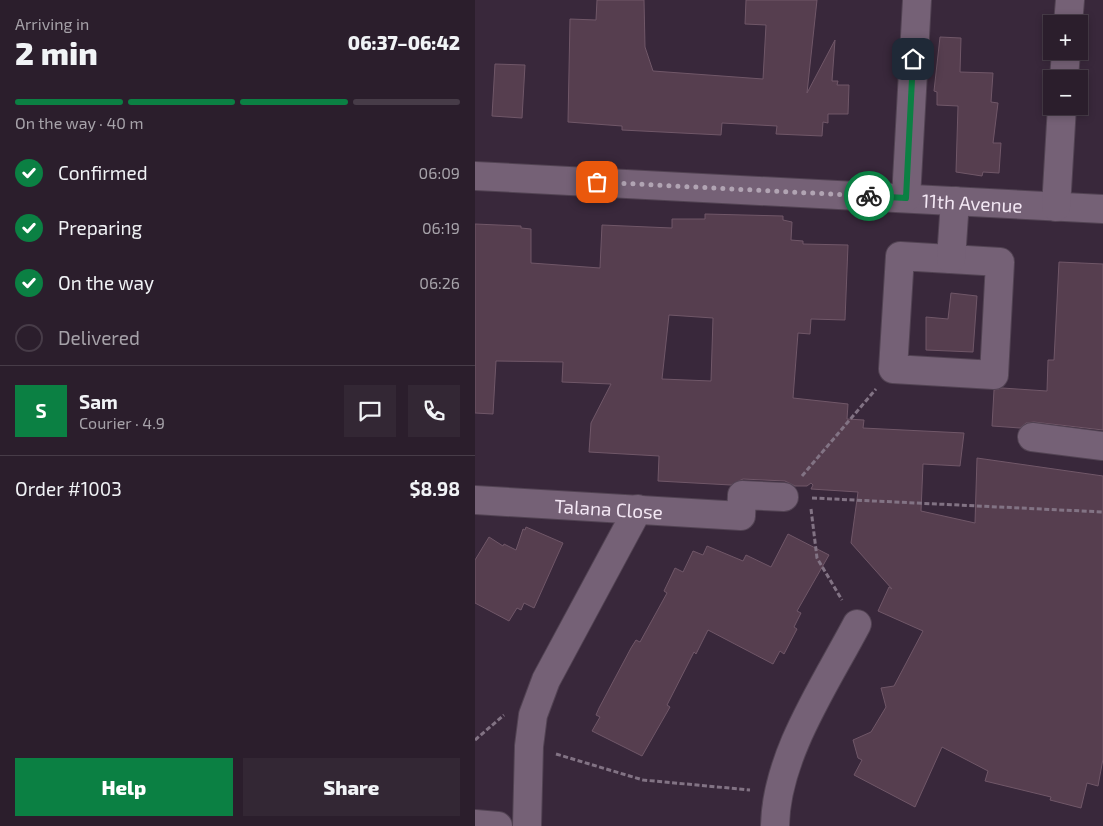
<!DOCTYPE html>
<meta charset="utf-8">
<style>
body{margin:0;font-family:"Exo 2",sans-serif;background:#332734;color:#f1f3f6;height:100vh;display:flex;flex-direction:column;font-size:19px;white-space:nowrap}
*{box-sizing:border-box;margin:0}
p{font-size:16px;color:#a6a2a9}
.icon{flex:none;width:28px;height:28px;fill:none;stroke:currentColor;stroke-width:2;stroke-linecap:round;stroke-linejoin:round}
.map{position:relative;flex:1;overflow:hidden}
.side{display:flex;flex-direction:column;background:#2b1e2c;width:475px}
.side>*{flex:none}
.buttons{position:absolute;left:568px;top:15px;display:grid;gap:10px}
.buttons a{display:grid;place-items:center;width:45px;height:45px;border-radius:0px;background:#2b1e2c;box-shadow:0 2px 8px #0003,0 0 0 1px #473c48;font-size:25px}
.pin{position:absolute;display:grid;place-items:center;width:42px;height:42px;color:#fff;margin:-21px;border-radius:10px;box-shadow:0 2px 8px #0006}
.courier{position:absolute;display:grid;place-items:center;width:50px;height:50px;margin:-25px;border:4px solid #0b8043;border-radius:50%;background:#fff;color:#222;box-shadow:0 1px 6px #0007}
.overview em{font-style:normal;font-weight:800}
.overview div{display:flex;flex-direction:column-reverse}
.overview{display:flex;align-items:center;justify-content:space-between;height:85px;padding:0 15px}
h1{font-size:32px;font-weight:800;line-height:38px}
.bar{display:grid;grid-template-columns:repeat(4,1fr);gap:8px 5px;align-content:center;height:60px;padding:0 15px}
.bar i{height:6px;border-radius:4px;background:#473c48}
.bar .active{background:#0b8043}
.bar p{grid-column:span 4}
.line{display:flex;align-items:center;gap:12px;padding:0 15px;border-top:1px solid #473c48}
.line div{flex:1}
.round{display:grid;place-items:center;flex:none;width:52px;height:52px;border-radius:0px;background:#332734}
ol{padding:0 15px;list-style:none}
li{display:flex;align-items:center;gap:15px;height:55px}
li p{margin-inline-start:auto}
li .icon{padding:5px;border-radius:50%;background:#0b8043;color:#fff;stroke-width:4}
li:last-child{color:#a6a2a9}
li i{width:28px;height:28px;border:2px solid #473c48;border-radius:50%}
.primary-button{display:flex;gap:10px;margin-top:auto;padding:10px 15px}
.primary-button a{flex:1;height:58px;border-radius:0px;background:#0b8043;color:#fff;font-size:20px;font-weight:800;line-height:58px;text-align:center}
.primary-button a+a{background:#332734;color:#f1f3f6}
main{display:flex;flex:1;min-height:0}
.map>svg:first-child{display:block}
.building{fill:#563e4f;stroke:#705768;fill-rule:evenodd}
.lines{fill:none;stroke-linecap:round;stroke-linejoin:round}
.minor-casing{stroke:#524353;stroke-width:30}
.path{stroke:#827384;stroke-width:3;stroke-dasharray:5 2.5;stroke-linecap:butt}
.minor{stroke:#756176;stroke-width:28}
.done{stroke:#b1a4b3;stroke-width:5;stroke-dasharray:0 9}
.route{stroke:#0b8043;stroke-width:6}
.labels{text-anchor:middle;dominant-baseline:central;stroke-width:4;stroke-linejoin:round;paint-order:stroke}
.street-label{font-size:19px;fill:#f2e6f3;stroke:#2f1e30}
</style>
<main>
<section class="side">
<div class="overview"><div><h1>2 min</h1><p>Arriving in</p></div><em>06:37–06:42</em></div>
<div class="bar"><i class="active"></i><i class="active"></i><i class="active"></i><i></i><p>On the way · 40 m</p></div>
<ol>
<li><svg class="icon" aria-label="check" viewBox="0 0 24 24"><path d="M5 12l5 5 9-10"/></svg>Confirmed<p>06:09</p></li>
<li><svg class="icon" aria-label="check" viewBox="0 0 24 24"><path d="M5 12l5 5 9-10"/></svg>Preparing<p>06:19</p></li>
<li><svg class="icon" aria-label="check" viewBox="0 0 24 24"><path d="M5 12l5 5 9-10"/></svg>On the way<p>06:26</p></li>
<li><i></i>Delivered</li>
</ol>
<div class="line" style="height:90px"><b class="round" style="background:#0b8043;color:#fff">S</b><div><b>Sam</b><p>Courier · 4.9</p></div><a class="round"><svg class="icon" aria-label="chat" viewBox="0 0 24 24"><path d="M4 5h16v11H9l-5 4z"/></svg></a><a class="round"><svg class="icon" aria-label="phone" viewBox="0 0 24 24"><path d="M5 4h4l2 5-3 2q2 4 5 5l2-3 5 2v4C11 20 4 13 5 4z"/></svg></a></div>
<div class="line" style="height:65px"><div>Order #1003</div><b>$8.98</b></div>
<div class="primary-button"><a>Help</a><a>Share</a></div>
</section>
<div class="map">
<svg width="628" height="826" viewBox="0 0 628 826">
<rect width="100%" height="100%" fill="#39283b"/>
<g class="building">
<path d="M122,0H169L170,47L178,71L288,79L291,25L270,24L271,0H342L332,93L360,40L357,81H363L362,85H374L373,114H353V123L348,122L347,136L301,134L302,126L247,123L246,135L147,130V126L93,122L95,19L121,20Z"/>
<path d="M465,37L486,38L485,72L518,73L516,102L523,103L518,143H526L524,173L508,172L507,176L481,172L483,106L462,105V92L459,91Z"/>
<path d="M20,64L50,65L47,118L17,116Z"/>
<path d="M230,214L308,216V220L317,222L316,240L328,241V244L373,245L370,320L336,319L335,334L323,333L318,398L373,404L372,419L389,420L388,428L489,433L485,466L448,464L446,511L500,523L502,458L628,476V759L623,786L612,783L606,808L575,800L576,797L510,781L513,771L467,747L440,807L379,775L387,760L383,758L378,740L396,732L411,707L406,688L419,686L448,631L403,611L414,587L417,589L376,543L383,492L336,489L338,485L336,483L332,486H320L310,481L268,479L256,485L183,481L184,456L114,452L116,423L136,384L87,382L88,362L21,361L18,414L0,413V224L46,226V228L56,229V263L125,268L127,225L197,228V219H230ZM194,315L238,318L236,381L187,379Z"/>
<path d="M584,262L628,264V430L559,422L551,423L545,428L517,426L519,390L527,388L572,391L573,360H579Z"/>
<path d="M476,293L502,296L498,352L451,350V317L473,319Z"/>
<path d="M51,527L88,543L59,608L49,603L46,610L42,608L34,621L0,603V560L14,537L28,546L29,544L41,550L48,529L50,530Z"/>
<path d="M313,534L354,555L322,611L326,613L319,627L322,629L309,654L305,651L298,664L233,630L221,654L219,652L192,705L195,707L167,756L117,731L125,717L121,715L124,708L156,648L161,640L165,642L192,593L189,591L200,568L208,572L218,551L228,555L232,546L268,561L271,555L296,567Z"/>
</g>
<g class="lines">
<g class="minor-casing">
<g id="minor">
<path d="M593,24L595,0"/>
<path d="M589,79L591,51"/>
<path id="s1" d="M0,176L628,209"/>
<path d="M431,198L442,0"/>
<path d="M581,207L587,106"/>
<path d="M425,256L525,262L519,375L418,369Z"/>
<path d="M476,259L480,201"/>
<path d="M557,437L628,446"/>
<path id="s2" d="M0,500L266,516L267,495L309,497"/>
<path d="M0,824L23,826"/>
<path d="M52,826L54,746L58,715L71,680L163,509"/>
<path d="M300,826C301,756 350,685 382,624"/>
</g>
</g>
<g class="path">
<path d="M327,476L401,389"/>
<path d="M337,498L628,512"/>
<path d="M336,509L342,558L367,600"/>
<path d="M0,740L29,715"/>
<path d="M81,754L168,780L275,790"/>
</g>
<use href="#minor" class="minor"/>
</g>
<g class="lines">
<path class="done" d="M122,182L394,196"/>
<path class="route" d="M394,196L431,198L438,59"/>
</g>
<g class="labels">
<g class="street-label">
<text stroke="none"><textPath href="#s1" startOffset="498">11th Avenue</textPath></text>
<text stroke="none"><textPath href="#s2" startOffset="134">Talana Close</textPath></text>
</g>
</g>
</svg>
<div class="buttons">
<a>+</a>
<a>−</a>
</div>
<div class="pin" style="left:122px;top:182px;background:#ea580c"><svg class="icon" aria-label="bag" viewBox="0 0 24 24"><path d="M5 8h14l-1 12H6zM9 8a3 3 0 0 1 6 0"/></svg></div>
<div class="pin" style="left:438px;top:59px;background:#1f2937"><svg class="icon" aria-label="home" viewBox="0 0 24 24"><path d="M3 11l9-7 9 7M6 9v11h12V9"/></svg></div>
<div class="courier" style="left:394px;top:196px"><svg class="icon" aria-label="bike" viewBox="0 0 24 24"><circle cx="6" cy="16" r="4"/><circle cx="18" cy="16" r="4"/><path d="M6 16l4-8h5l3 8M10 8l3 8H6M13 5h3"/></svg></div>
</div>
</main>
